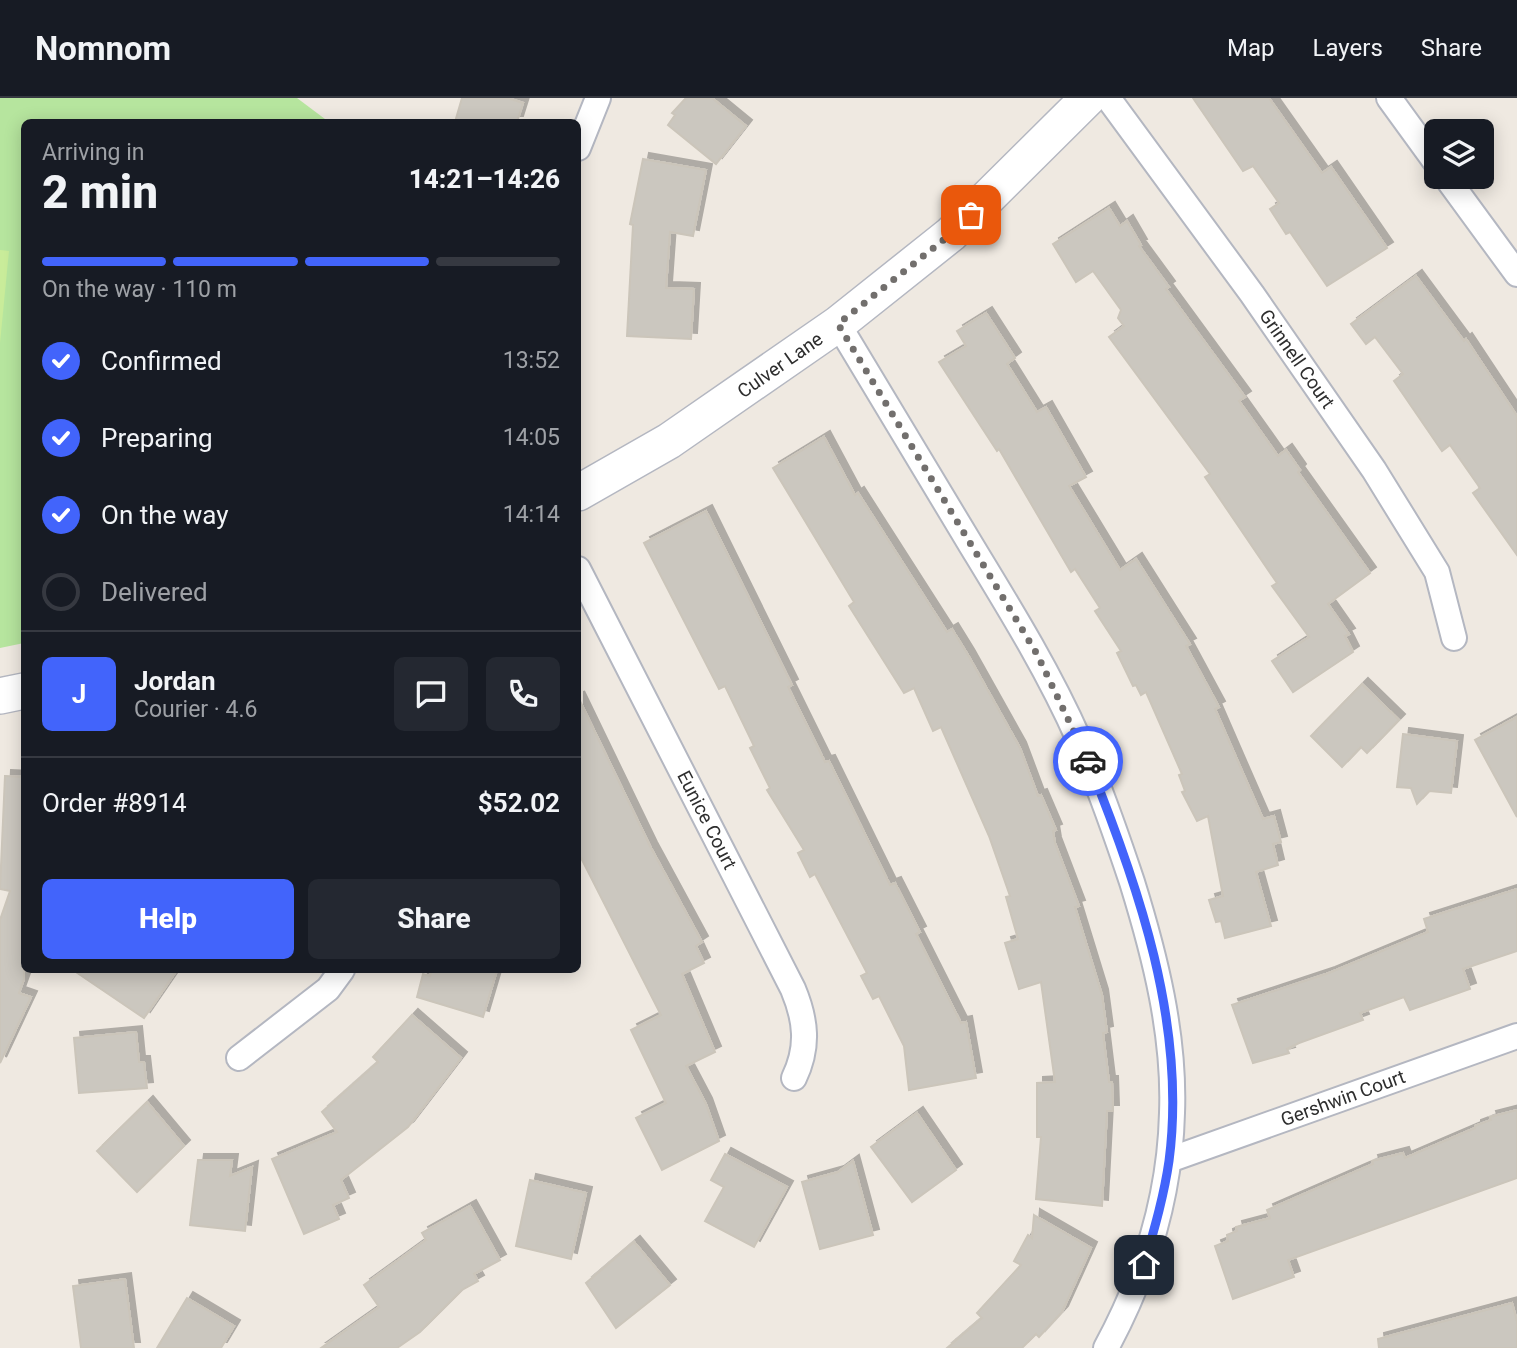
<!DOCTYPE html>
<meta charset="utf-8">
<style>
body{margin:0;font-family:Roboto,sans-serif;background:#242831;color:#f1f3f6;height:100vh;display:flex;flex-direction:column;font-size:26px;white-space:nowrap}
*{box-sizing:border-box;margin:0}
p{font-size:23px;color:#9ea1a6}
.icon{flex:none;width:38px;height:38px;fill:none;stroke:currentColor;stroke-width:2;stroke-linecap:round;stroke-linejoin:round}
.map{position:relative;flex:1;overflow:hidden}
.panel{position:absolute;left:21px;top:21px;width:560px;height:854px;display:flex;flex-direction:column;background:#171b24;border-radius:10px;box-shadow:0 4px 18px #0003}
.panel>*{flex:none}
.buttons{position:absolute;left:1424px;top:21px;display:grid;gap:14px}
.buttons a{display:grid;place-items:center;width:70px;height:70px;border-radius:10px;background:#171b24;box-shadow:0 4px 18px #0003;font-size:35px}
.pin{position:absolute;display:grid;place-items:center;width:60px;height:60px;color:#fff;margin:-30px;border-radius:14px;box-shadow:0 4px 10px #0006}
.courier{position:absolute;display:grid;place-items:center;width:70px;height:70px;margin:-35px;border:5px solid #4264fb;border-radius:50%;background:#fff;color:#222;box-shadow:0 2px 9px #0007}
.head em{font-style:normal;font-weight:800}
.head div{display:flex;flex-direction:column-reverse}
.head{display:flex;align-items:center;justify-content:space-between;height:119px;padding:0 21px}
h1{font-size:46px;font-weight:800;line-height:52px}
.bar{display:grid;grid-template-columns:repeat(4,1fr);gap:10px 7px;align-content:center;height:84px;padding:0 21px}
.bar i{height:9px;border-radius:5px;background:#363941}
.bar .active{background:#4264fb}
.bar p{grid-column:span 4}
.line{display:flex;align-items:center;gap:18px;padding:0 21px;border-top:2px solid #363941}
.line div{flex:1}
.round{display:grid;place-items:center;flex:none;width:74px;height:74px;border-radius:10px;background:#242831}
ol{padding:0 21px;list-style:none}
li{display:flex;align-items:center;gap:21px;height:77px}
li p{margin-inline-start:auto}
li .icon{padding:7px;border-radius:50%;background:#4264fb;color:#fff;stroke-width:4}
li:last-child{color:#9ea1a6}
li i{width:38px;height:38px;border:4px solid #363941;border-radius:50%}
.primary-button{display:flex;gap:14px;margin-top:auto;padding:14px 21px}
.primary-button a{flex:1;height:80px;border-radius:10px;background:#4264fb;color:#fff;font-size:28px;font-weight:800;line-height:80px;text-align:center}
.primary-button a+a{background:#242831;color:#f1f3f6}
header{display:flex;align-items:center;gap:42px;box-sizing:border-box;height:98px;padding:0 35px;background:#171b24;border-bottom:2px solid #363941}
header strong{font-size:33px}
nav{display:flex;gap:38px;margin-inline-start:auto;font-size:24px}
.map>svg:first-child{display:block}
.green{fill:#b6e59e}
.pitch{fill:#c9ec9a}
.building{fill:#cbc7bf;stroke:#cbc5ba;stroke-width:2;filter:url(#shadow)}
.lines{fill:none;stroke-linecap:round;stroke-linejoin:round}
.street-casing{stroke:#b4b7c1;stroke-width:28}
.secondary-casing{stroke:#b4b7c1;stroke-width:38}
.street{stroke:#fff;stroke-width:24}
.secondary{stroke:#fff;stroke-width:35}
.done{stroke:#726f6d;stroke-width:7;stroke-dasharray:0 12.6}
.route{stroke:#4264fb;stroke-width:9}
.labels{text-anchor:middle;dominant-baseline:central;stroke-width:5;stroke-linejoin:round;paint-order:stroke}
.street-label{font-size:19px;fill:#2e2e2e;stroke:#fff}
</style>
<header>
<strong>Nomnom</strong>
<nav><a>Map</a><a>Layers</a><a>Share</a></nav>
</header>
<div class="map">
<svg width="1517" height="1250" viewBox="0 0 1517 1250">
<defs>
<filter id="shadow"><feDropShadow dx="6" dy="-6" stdDeviation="0" flood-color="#0004"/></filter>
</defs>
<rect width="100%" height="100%" fill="#efe9e1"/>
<path class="green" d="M0,0H297L329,24H24V545L0,550Z"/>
<path class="pitch" d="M0,152L9,153L0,245Z"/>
<g class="building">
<path d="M462,0H508L523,5L517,24H455Z"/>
<path d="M686,0H712L746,28L716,66L668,27L675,17L672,15Z"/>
<path d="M1193,0H1269L1322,75L1331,69L1387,150L1327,188L1290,134L1286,136L1270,111L1279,105L1253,68L1243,73Z"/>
<path d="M643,61L706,72L693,138L670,134L666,190L694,191L691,241L627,238L633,127L630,126Z"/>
<path d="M1109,110L1120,128L1127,123L1141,147L1139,148L1169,189L1166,191L1245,299L1239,303L1278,358L1286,352L1300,372L1298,374L1370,475L1328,506L1349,536L1345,538L1353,554L1293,594L1272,563L1309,539L1272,488L1277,485L1205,379L1210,376L1109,239L1124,228L1118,220L1121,212L1093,173L1076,184L1053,146Z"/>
<path d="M1416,178L1464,243L1466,241L1517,318V457L1473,395L1480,390L1450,347L1442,353L1394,283L1403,276L1375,239L1366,246L1351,226Z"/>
<path d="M986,215L1015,260L1007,266L1037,314L1046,309L1086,379L1069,388L1120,472L1136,461L1190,546L1186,548L1219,609L1215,611L1263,721L1274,718L1281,744L1273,746L1278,767L1256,774L1271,828L1225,840L1221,823L1216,824L1209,802L1223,798L1208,718L1197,723L1182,694L1185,693L1179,677L1182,676L1146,594L1141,597L1136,587L1133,588L1117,555L1121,553L1095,513L1100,510L1075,471L1071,474L999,351L997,353L939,264L966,248L957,233Z"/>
<path d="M824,339L855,397L858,395L947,534L952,531L968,557L1020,650L1038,698L1041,697L1056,732L1053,733L1055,745L1079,808L1075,809L1102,897L1107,934L1103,935L1109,984H1112L1113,1013H1107L1102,1108L1036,1101L1041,1039H1037V985L1055,984L1041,884L1019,891L1005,845L1018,841L1006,799L1010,798L989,738L941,629L933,633L914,590L904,595L849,508L854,504L773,370Z"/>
<path d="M706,413L792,587L788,589L825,664L829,663L890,787L895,785L920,834L916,836L961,925L966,924L976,980L909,992L904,948L879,898L873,901L861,878L867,875L815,776L810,779L798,755L804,752L767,692L770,690L750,650L754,648L725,588L719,591L644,445Z"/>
<path d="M1362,586L1399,622L1367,655L1361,649L1342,669L1311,638Z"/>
<path d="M578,599L651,750L702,844L696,848L704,865L682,876L715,954L686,968L706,1006L719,1043L662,1072L636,1020L666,1005L631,932L661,917L578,754Z"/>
<path d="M1517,619V719L1475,642Z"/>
<path d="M1403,636L1457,643L1451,695L1429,693L1417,706L1411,690L1397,689Z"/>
<path d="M5,678L24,679V881L19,895L31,899L0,965V822L10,793L0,791Z"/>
<path d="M1517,791V853L1463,871L1470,891L1410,912L1404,899L1360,915L1363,922L1299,945L1287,951L1289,955L1253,965L1232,907L1329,875L1428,834L1424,821Z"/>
<path d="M73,872H177L144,920Z"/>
<path d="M432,872H497L483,919L417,899L423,876L430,878Z"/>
<path d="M412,917L461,960L408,1029L341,1082L349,1100L333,1107L339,1121L304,1136L272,1061L337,1034L322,1014L378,964L373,959Z"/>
<path d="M136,934L139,964H144L147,990L79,995L74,940Z"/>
<path d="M147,1004L184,1048L137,1094L97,1053Z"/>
<path d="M1517,1012V1080L1288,1162L1294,1179L1233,1201L1215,1148L1228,1143L1227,1137L1237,1133L1236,1129L1270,1120L1267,1112L1373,1066L1372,1063L1403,1055L1405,1060L1475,1030V1028L1491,1022L1490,1019Z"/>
<path d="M917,1015L956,1072L912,1104L871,1049Z"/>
<path d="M725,1056L787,1089L754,1149L705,1123L724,1089L711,1082Z"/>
<path d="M198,1062H232L230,1078L252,1069L245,1133L190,1127Z"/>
<path d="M853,1063L873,1137L820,1151L802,1084L838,1074Z"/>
<path d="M530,1082L586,1095L571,1161L516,1148Z"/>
<path d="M470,1108L500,1162L474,1176L478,1183L462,1192L420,1234L397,1250H321L379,1209L364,1187L426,1142L422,1135Z"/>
<path d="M1034,1117L1091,1150L1062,1214L1039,1239L1036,1236L1022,1250H947L982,1220L977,1215L1021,1167L1014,1163L1028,1137L1032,1140Z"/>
<path d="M634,1144L670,1187L616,1230L586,1185Z"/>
<path d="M125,1181L134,1250H81L73,1188Z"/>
<path d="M187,1200L234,1228L221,1250H157Z"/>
<path d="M1512,1205L1517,1223V1250H1379L1378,1241Z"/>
</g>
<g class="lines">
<g class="street-casing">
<g id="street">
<path d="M1108,0L1252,196L1374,372L1437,474L1454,540"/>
<path d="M1389,0L1437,66"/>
<path d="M578,50L598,0"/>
<path d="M1446,79L1517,176"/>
<path d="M838,226C882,299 926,373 971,447C1010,511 1049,574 1079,642C1100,689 1116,736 1132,784C1155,858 1175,937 1172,1015C1170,1098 1145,1178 1106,1250"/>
<path d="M578,471L793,891C806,922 809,949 794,980"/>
<path d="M239,960L328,891L342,872"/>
<path d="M1169,1062L1517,938"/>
</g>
</g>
<g class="secondary-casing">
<g id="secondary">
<path d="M578,395L669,343L838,226L951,136L1088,0"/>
<path d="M0,598L24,593"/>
</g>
</g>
<use href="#street" class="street"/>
<use href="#secondary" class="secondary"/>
</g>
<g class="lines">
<path class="done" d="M971,117L951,136L838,226L1037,556L1088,663"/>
<path class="route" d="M1088,663C1138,786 1187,927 1169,1063C1164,1098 1154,1132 1144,1167"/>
</g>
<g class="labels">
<g class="street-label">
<text transform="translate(1297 261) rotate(55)">Grinnell Court</text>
<text transform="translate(780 267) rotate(-35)">Culver Lane</text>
<text transform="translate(707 722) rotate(63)">Eunice Court</text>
<text transform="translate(1343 1000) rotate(-20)">Gershwin Court</text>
</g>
</g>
</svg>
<div class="buttons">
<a><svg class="icon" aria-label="layers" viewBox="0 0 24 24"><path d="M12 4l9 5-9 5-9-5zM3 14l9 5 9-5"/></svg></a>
</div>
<div class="pin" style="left:971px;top:117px;background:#ea580c"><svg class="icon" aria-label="bag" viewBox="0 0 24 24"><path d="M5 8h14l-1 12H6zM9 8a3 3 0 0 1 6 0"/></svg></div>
<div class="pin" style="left:1144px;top:1167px;background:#1f2937"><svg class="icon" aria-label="home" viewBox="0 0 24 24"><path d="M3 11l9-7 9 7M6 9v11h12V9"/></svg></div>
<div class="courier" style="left:1088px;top:663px"><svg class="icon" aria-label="car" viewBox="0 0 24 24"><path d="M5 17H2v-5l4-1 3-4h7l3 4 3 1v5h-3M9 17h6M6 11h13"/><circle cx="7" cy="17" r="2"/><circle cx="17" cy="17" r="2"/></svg></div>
<section class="panel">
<div class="head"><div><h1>2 min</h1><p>Arriving in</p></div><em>14:21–14:26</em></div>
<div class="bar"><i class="active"></i><i class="active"></i><i class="active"></i><i></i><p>On the way · 110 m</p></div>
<ol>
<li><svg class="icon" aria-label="check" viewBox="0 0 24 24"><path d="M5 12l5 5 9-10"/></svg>Confirmed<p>13:52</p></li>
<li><svg class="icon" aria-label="check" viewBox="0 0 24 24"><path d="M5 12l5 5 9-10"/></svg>Preparing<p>14:05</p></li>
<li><svg class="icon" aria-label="check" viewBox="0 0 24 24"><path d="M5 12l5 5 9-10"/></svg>On the way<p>14:14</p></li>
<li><i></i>Delivered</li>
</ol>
<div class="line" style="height:126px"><b class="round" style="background:#4264fb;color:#fff">J</b><div><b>Jordan</b><p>Courier · 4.6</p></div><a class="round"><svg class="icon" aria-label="chat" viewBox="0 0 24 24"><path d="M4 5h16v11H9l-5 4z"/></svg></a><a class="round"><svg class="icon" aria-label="phone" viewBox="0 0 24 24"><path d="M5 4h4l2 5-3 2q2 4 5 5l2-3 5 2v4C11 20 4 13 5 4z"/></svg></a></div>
<div class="line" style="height:91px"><div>Order #8914</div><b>$52.02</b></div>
<div class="primary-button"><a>Help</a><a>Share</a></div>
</section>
</div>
